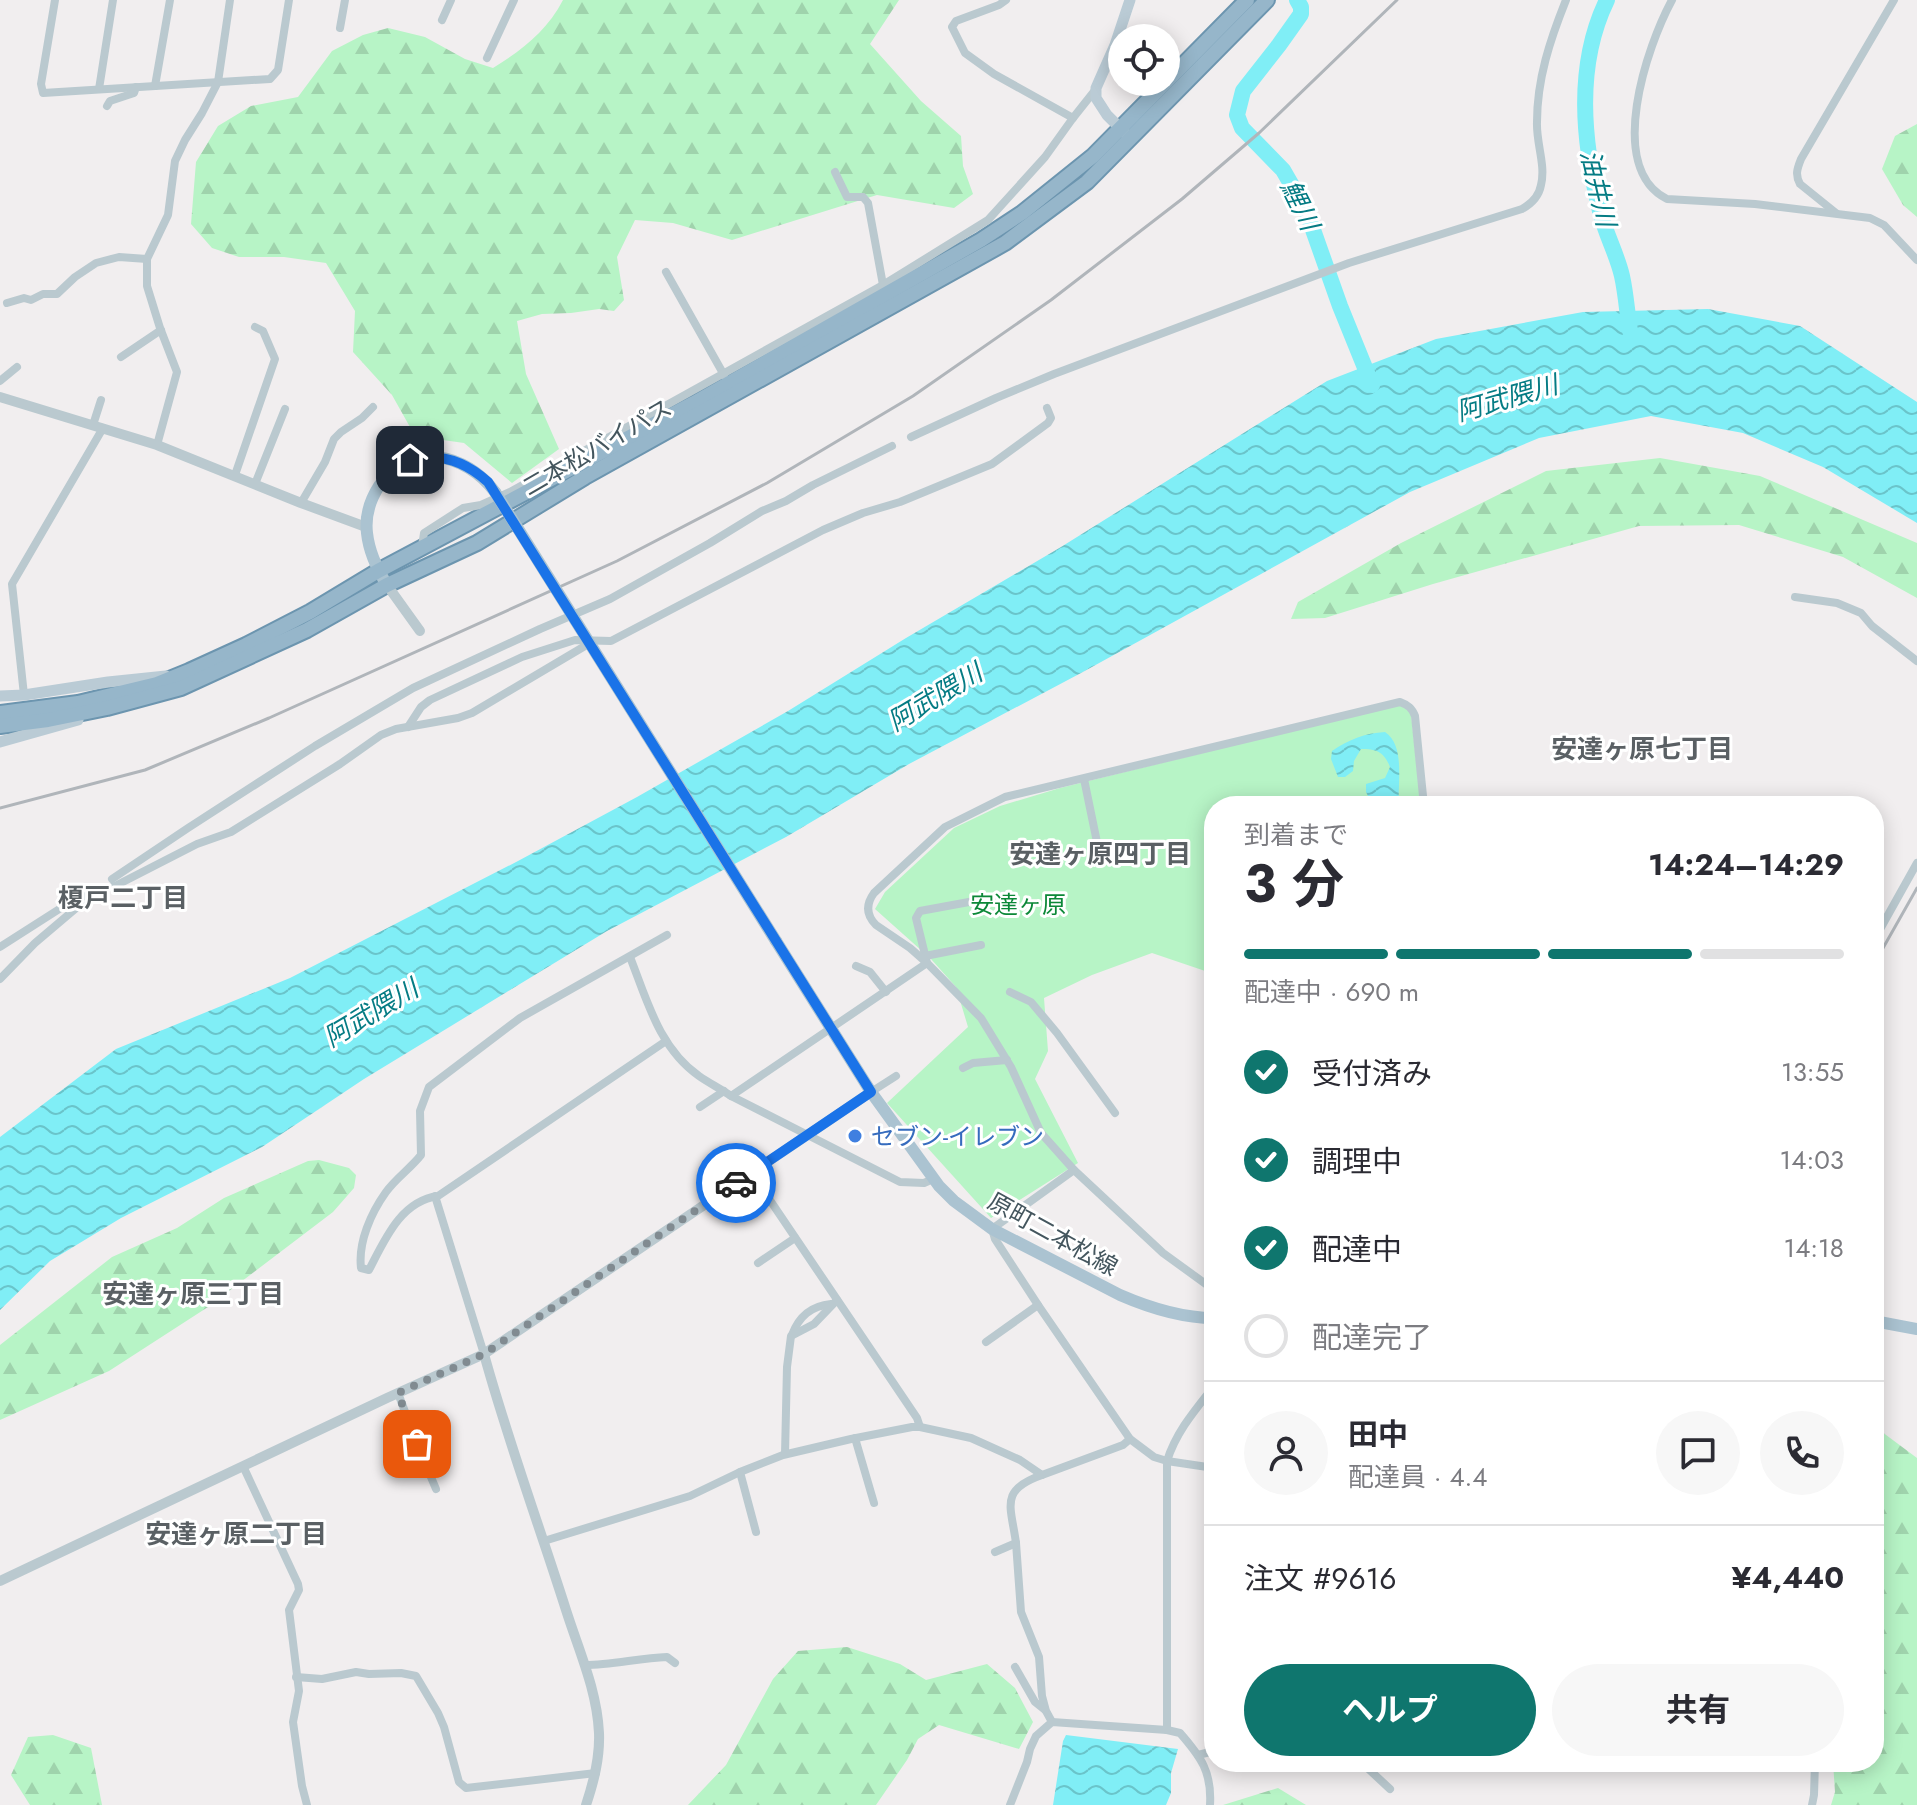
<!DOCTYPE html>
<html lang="ja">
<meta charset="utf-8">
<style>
body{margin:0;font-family:Jost,"Noto Sans JP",sans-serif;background:#f7f7f7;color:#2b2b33;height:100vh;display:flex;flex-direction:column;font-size:30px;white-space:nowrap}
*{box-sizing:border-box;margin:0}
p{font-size:26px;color:#7c7c81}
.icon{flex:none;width:44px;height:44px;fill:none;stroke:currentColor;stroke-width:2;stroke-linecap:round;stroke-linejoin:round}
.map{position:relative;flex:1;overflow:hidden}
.sheet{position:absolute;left:1204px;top:796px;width:680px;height:976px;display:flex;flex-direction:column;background:#fff;border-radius:32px;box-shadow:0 4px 20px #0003}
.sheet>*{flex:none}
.tools{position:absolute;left:1108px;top:24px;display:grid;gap:16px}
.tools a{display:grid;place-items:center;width:72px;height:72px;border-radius:50%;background:#fff;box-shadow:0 4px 20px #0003;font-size:40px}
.pin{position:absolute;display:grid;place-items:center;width:68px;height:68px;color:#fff;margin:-34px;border-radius:16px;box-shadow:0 4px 12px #0006}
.courier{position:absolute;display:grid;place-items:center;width:80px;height:80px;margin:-40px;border:6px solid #1a73e8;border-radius:50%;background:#fff;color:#222;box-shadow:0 2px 10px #0007}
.overview em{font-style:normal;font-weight:700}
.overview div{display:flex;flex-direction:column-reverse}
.overview{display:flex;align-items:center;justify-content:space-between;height:136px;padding:0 40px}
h1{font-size:52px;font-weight:700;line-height:60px}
.bar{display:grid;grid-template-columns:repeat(4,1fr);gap:12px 8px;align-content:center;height:96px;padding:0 40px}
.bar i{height:10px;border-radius:6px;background:#e1e1e2}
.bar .active{background:#0f766e}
.bar p{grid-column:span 4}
.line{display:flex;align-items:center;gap:20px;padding:0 40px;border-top:2px solid #e1e1e2}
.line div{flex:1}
.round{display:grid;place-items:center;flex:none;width:84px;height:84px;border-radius:42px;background:#f7f7f7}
ol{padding:0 40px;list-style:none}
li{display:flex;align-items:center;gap:24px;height:88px}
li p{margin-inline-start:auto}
li .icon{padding:8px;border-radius:50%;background:#0f766e;color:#fff;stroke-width:4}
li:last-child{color:#7c7c81}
li i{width:44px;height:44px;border:4px solid #e1e1e2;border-radius:50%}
.cta{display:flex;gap:16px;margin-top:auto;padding:16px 40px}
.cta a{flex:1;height:92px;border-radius:48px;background:#0f766e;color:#fff;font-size:32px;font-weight:700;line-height:92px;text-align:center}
.cta a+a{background:#f7f7f7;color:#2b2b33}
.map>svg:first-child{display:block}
.forest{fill:url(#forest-firs)}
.green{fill:#b7f4c6}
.water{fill:url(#water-waves)}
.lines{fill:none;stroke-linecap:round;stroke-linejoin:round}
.river{stroke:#80eef6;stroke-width:16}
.trunk-casing{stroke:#6c95af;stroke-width:18}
.minor{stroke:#bac9cf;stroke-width:8}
.tertiary{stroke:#bac9cf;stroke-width:10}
.secondary{stroke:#bacbd5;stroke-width:11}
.primary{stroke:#abc3d1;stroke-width:12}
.trunk{stroke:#96b6ca;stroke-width:14}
.rail{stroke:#b0b5ba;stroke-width:3}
.primary-bridge{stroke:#abc3d1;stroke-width:12}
.done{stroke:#818b91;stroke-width:8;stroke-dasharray:0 14.4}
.route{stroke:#1a73e8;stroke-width:10}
.shop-dot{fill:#3f7fe0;stroke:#fff;stroke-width:3}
.labels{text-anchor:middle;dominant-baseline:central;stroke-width:6;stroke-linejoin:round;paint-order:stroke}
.street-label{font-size:24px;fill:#44565e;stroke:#fff}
.park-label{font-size:24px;fill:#0c8838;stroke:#fff}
.shop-label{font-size:24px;fill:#366cbe;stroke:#fff;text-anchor:start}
.water-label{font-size:26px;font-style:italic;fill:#057c84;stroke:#fff}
.neighbourhood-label{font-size:26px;font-weight:bold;fill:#5a6064;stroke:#fff}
</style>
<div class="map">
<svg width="1917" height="1805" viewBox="0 0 1917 1805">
<defs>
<pattern id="forest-firs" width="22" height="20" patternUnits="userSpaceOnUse" patternTransform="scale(2)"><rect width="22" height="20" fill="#b7f4c6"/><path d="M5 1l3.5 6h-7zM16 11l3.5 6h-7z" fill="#9fd3ac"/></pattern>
<pattern id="water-waves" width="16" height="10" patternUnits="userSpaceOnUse" patternTransform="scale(2)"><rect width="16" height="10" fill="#80eef6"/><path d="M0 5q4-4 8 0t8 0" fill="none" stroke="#6ac4ca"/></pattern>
</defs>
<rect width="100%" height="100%" fill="#f1eeef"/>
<g class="forest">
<path d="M563,0H899L870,44L921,101L961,136L963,166L973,194L954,208L877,195L732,240L673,223L635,220L617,257L624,300L614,311L599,309L571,313L542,314L517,321L526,374L559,449L512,483L464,443L415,436L392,395L353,352L355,311L326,263L284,257H239L212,248L191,224L196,162L218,126L251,106L298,97L332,51L363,35L388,28L425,37L465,59L493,68C522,50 547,31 563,0Z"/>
<path d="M1917,124V217L1903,205L1882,169L1895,136Z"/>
<path d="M1660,458L1760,476L1917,543V598L1843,557L1739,525L1639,526L1433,584L1325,618L1291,619L1298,602L1401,543L1546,471Z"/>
<path d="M319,1160L349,1168L356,1175L354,1188L333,1212L208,1307L109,1371L0,1420V1345L112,1257L177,1228L224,1198L308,1161Z"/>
<path d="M1874,1426L1917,1458V1805H1831L1835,1792L1833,1762H1874Z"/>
<path d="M847,1647L900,1664L926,1680L987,1664L1015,1688L1033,1722L1019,1749L939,1725L918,1739L907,1760L876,1805H688L726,1765L773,1679L798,1651Z"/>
<path d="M53,1735L91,1748L102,1805H30L11,1775L28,1737Z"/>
<path d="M1278,1788L1306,1805H1223Z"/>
</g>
<path class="green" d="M1396,705L1404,706L1411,714L1421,806H1214V974L1152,953L1092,975L1044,998L1048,1051L1035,1079L1078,1163L991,1218L887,1103L968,1027L956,987L931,959L875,909L885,892L954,828L1000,806L1060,788Z"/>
<g class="water">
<path d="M1708,309L1800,326L1917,402V523L1823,467L1743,433L1651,416L1539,438L1410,492L1081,673L909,764L786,837L607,931L364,1079L262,1147L121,1218L50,1261L0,1310V1137L116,1049L290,978L518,861L637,797L788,711L906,638L1061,547L1327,381L1436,339L1583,312Z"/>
<path d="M1385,732C1406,746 1397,784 1399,806H1373L1366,792V784L1385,778L1390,767C1384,752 1377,749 1361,749L1354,761L1353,771L1345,777H1338L1331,759L1332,751C1348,740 1365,733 1385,732Z"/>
<path d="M1066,1735L1178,1749L1171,1773V1793L1166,1805H1053L1063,1741Z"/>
</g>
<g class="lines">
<g class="river">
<path d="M1297,0L1301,7V14L1279,45L1243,91L1237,115L1242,128L1283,170L1306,210L1340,306L1372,385"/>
<path d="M1607,0C1575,66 1583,142 1600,211C1605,233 1617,254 1622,276C1626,294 1627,312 1630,331"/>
</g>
<g class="trunk-casing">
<g id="trunk">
<path d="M0,713L78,703L157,684L189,671L246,645L310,612L378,571L694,403L981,240L1022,213L1093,156L1247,0"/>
<path d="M0,726L48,720L107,708L181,688L307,630L387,585L477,543L585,477L1005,243L1087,182L1267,0"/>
</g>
</g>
<g class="minor">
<path d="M55,0L41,84L43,93L270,79L278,70L289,0"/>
<path d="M1006,0L999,5L956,21L952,27L965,53L994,74L1073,118"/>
<path d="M1672,0C1647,46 1605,168 1667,199L1755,204L1870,218L1884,225L1917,260"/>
<path d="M442,20L451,0"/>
<path d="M340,28L345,0"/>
<path d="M487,58L514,0"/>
<path d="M155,86L170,0"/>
<path d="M99,89L113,0"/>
<path d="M107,106L110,101L134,93L136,87"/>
<path d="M835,172L847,197H863L868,203L883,285"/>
<path d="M1836,213L1800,184C1795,175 1797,169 1801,159L1894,0"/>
<path d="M666,272L724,375"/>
<path d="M7,303L24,298L31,300L43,294H57L75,277L96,263L119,257L147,259"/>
<path d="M121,357L161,330"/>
<path d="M0,381L17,367"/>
<path d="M93,425L101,400"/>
<path d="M911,437L996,398L1054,374L1349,263L1522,209C1531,204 1539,196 1541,185C1546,165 1536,143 1537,122C1537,79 1550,40 1566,0"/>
<path d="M157,445L177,372L160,328L147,286V259L168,215L175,161L185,140L202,113L218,82L230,0"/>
<path d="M235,475L275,359L263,331L255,327"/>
<path d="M255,484L285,409"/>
<path d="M301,503L325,462L334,439L341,432L362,418L373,407"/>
<path d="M422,547L424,533L463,508L481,505L510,492L883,285L988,220L1045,157L1073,118L1096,89"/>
<path d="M1795,597L1837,603L1861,613L1872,626L1917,661"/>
<path d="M24,695L12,584L103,428"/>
<path d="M408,727L421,707L430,700L522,657L575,640L611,641L823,530L863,513L900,502L992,464L1048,423L1051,418L1047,408"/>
<path d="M1084,779L1098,847"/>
<path d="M112,879L188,828L315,746L413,688L540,629L610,599L710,543L762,511L786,501L813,485L892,446"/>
<path d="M1007,895L920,911L916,918L927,963L981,1018L1011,1067L1041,1133L1074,1170L1163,1253L1214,1290"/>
<path d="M1874,940L1917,863"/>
<path d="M0,947L75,899L90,895L101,887L106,888L115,886L197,844L231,832L340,764L381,735L396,729L458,718L472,713L590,643"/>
<path d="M925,956L981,945"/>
<path d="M630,957C647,1000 659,1048 699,1076C709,1083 721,1089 731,1096"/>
<path d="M856,966L870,972L886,992"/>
<path d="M0,979L35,943L81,904"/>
<path d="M1010,992L1031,1002L1057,1033L1115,1113"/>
<path d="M666,1041L438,1196C401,1201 385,1239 369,1270L361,1268C358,1242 371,1213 386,1192C396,1178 411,1168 421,1155L420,1111L429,1087L520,1018L667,935"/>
<path d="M963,1068L973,1063L1007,1060"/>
<path d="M871,1092L896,1076"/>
<path d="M700,1107L724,1091"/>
<path d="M1074,1170L992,1229L995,1239L1038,1305L1130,1439L1154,1457L1167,1461L1214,1468"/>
<path d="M751,1172L917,1418L920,1427"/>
<path d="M933,1179L924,1183L900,1182L731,1096L927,963L910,948L876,925C866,915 866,904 874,893L945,827L1005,797L1400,702C1408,705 1412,708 1415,716L1424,806"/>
<path d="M435,1196L484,1354"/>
<path d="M758,1263L795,1238"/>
<path d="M792,1335C799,1316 811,1306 831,1304"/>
<path d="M986,1342L1038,1305"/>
<path d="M398,1393L417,1444L436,1489"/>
<path d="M855,1438L874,1503"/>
<path d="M785,1454L787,1367L791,1336L814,1324L837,1300"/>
<path d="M243,1466L298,1584L299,1590L289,1610L299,1691L293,1722L302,1786L307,1805"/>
<path d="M740,1472L756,1532"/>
<path d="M544,1541L690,1496L740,1472L783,1455L851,1439L912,1427H920L971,1438L1020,1460L1042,1475L1123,1445L1130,1439"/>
<path d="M1016,1543L1021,1612L1039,1657L1042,1696L1046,1711L1052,1722"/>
<path d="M995,1552L1016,1543C1011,1506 999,1490 1042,1475"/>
<path d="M585,1665C612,1665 639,1658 667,1657L675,1663"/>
<path d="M1015,1667L1035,1702L1045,1710"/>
<path d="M296,1677L322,1679L356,1672L369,1674L401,1673L416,1676L438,1713L444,1727L459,1782L466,1788L596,1773"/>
<path d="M1167,1730L1180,1733C1201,1757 1212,1772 1210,1805"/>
<path d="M1198,1755L1214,1751"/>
<path d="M1361,1762L1390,1789"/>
<path d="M1010,1805L1027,1762L1030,1749L1036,1736L1052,1722L1167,1730V1461C1176,1432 1195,1410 1214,1386"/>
<path d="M1812,1805L1814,1795L1815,1762"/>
</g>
<g class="tertiary">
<path d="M0,397L157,445L301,503L366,527"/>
<path d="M387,585L420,631"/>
<path d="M484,1354C508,1441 539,1525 566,1610C579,1651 597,1690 599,1733C600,1758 594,1781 586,1805"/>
<path d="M0,1581L387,1398L484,1354L871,1092"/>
</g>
<g class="secondary">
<path d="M1125,133L1107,115L1096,98V88L1115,45L1130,0"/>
<path d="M0,696L24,695L108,682L166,676"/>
<path d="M0,742L78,720"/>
</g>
<g class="primary">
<path d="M387,585C377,569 369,552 367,533C365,516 370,500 379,486C410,440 466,453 495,492"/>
<path d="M776,941L871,1092L939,1186L954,1201L992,1229L1120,1295C1150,1308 1181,1318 1214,1318"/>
<path d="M1874,1321L1917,1329"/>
</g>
<use href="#trunk" class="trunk"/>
<g class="rail">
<path d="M0,808L145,770L269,718L617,561L767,483L913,396L1051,300L1182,199L1259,133L1397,0"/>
<path d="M1874,964L1917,888"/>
</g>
<path class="primary-bridge" d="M495,492L776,941"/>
</g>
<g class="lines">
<path class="done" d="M417,1444L398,1393L484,1354L736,1183"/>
<path class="route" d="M410,460C440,452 466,462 488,482L871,1092L736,1183"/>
</g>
<circle class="shop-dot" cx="855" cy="1136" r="8"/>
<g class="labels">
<g class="street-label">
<text transform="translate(597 447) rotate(-30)">二本松バイパス</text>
<text transform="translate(1053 1234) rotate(29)">原町二本松線</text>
</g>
<g class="park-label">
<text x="1018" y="904">安達ヶ原</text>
</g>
<g class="shop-label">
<text x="871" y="1136">セブン-イレブン</text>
</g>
<g class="water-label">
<text transform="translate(1598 188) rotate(77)">油井川</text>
<text transform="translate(1300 205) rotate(64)">鯉川</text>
<text transform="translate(1507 398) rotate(-16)">阿武隈川</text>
<text transform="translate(935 697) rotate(-31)">阿武隈川</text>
<text transform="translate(371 1013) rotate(-31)">阿武隈川</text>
</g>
<g class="neighbourhood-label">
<text x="1642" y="749">安達ヶ原七丁目</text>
<text x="1100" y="854">安達ヶ原四丁目</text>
<text x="123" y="898">榎戸二丁目</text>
<text x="193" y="1294">安達ヶ原三丁目</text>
<text x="236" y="1534">安達ヶ原二丁目</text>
</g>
</g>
</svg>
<div class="tools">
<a><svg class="icon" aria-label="locate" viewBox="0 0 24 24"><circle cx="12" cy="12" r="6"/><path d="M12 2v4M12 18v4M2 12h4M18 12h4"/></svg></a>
</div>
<div class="pin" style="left:417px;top:1444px;background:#ea580c"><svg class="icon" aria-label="bag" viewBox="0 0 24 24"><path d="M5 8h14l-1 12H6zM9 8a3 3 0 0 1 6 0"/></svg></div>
<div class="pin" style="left:410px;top:460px;background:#1f2937"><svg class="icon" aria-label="home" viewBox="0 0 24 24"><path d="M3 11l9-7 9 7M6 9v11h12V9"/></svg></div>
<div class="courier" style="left:736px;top:1183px"><svg class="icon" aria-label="car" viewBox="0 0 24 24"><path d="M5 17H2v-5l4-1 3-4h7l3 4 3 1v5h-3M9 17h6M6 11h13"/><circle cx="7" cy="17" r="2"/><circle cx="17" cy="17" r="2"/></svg></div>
<section class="sheet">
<div class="overview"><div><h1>3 分</h1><p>到着まで</p></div><em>14:24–14:29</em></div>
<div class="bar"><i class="active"></i><i class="active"></i><i class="active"></i><i></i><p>配達中 · 690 m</p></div>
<ol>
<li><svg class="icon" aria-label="check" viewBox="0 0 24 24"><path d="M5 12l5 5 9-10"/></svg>受付済み<p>13:55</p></li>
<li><svg class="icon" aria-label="check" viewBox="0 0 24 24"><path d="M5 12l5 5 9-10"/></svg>調理中<p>14:03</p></li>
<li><svg class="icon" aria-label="check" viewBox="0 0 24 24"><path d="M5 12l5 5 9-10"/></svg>配達中<p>14:18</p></li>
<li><i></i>配達完了</li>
</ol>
<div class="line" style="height:144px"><a class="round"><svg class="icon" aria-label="person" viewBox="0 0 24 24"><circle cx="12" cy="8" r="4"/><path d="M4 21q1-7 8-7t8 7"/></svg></a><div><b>田中</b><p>配達員 · 4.4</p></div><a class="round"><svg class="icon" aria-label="chat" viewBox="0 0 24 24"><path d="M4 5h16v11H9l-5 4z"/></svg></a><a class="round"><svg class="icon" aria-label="phone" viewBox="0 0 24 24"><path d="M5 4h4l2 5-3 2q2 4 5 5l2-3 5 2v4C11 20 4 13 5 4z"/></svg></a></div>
<div class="line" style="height:104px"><div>注文 #9616</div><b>¥4,440</b></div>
<div class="cta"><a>ヘルプ</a><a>共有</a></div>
</section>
</div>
